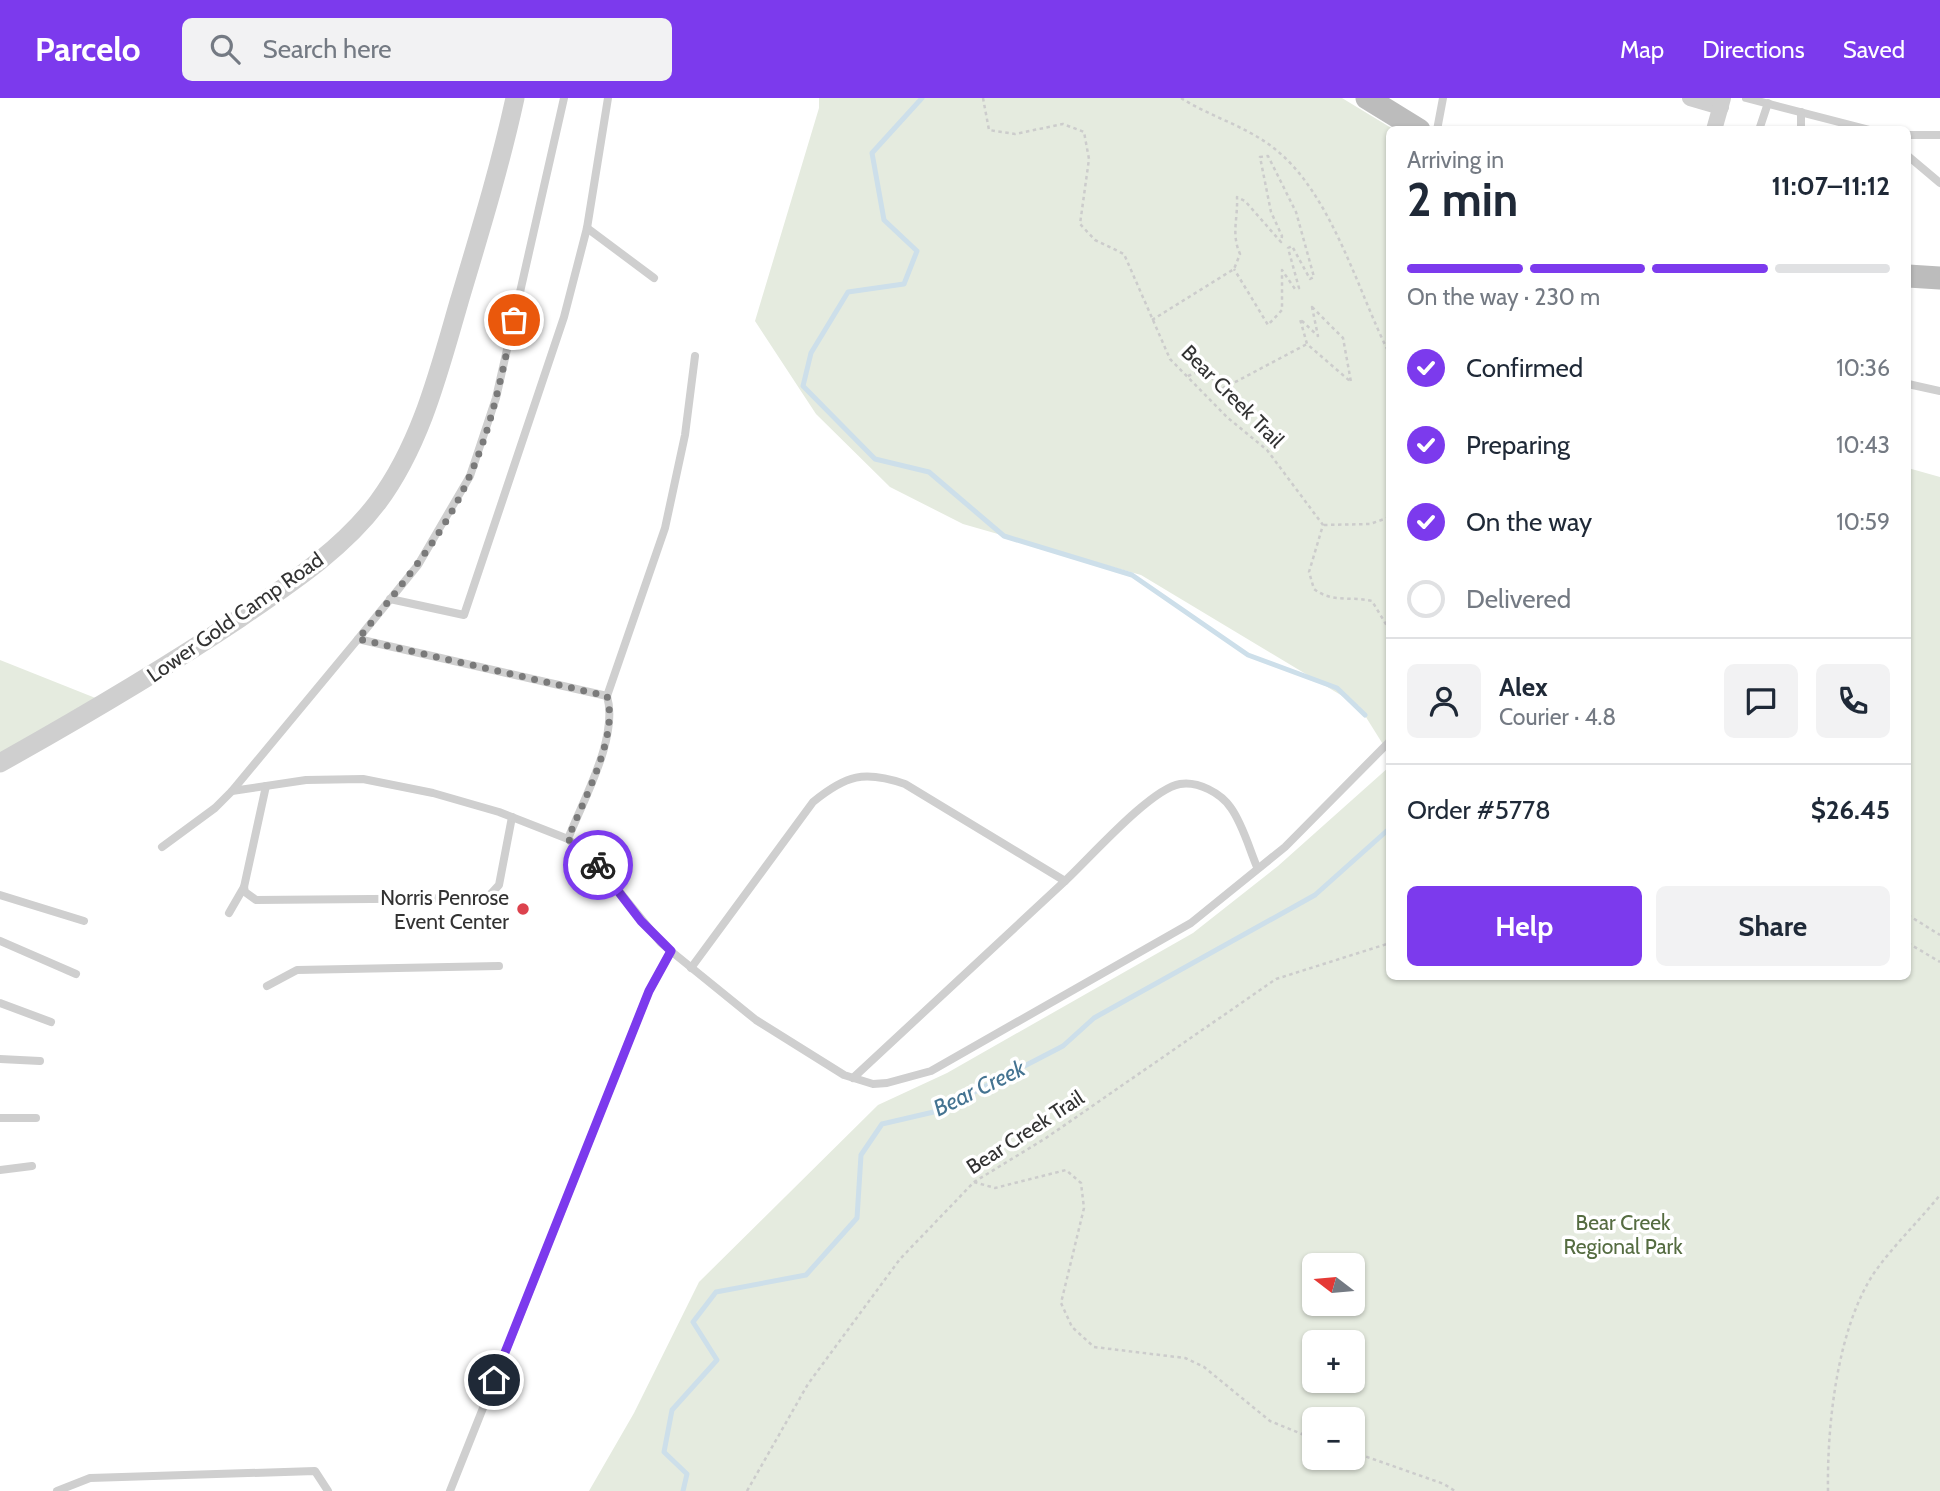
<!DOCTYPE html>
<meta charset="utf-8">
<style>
body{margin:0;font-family:Cabin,sans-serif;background:#f2f2f3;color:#1f2937;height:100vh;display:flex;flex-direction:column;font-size:26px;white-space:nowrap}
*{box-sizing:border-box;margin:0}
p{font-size:23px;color:#747a83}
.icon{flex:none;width:38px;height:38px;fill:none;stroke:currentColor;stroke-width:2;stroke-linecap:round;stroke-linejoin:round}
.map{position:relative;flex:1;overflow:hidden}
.details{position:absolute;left:1386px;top:28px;width:525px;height:854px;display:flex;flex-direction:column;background:#fff;border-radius:10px;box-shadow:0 2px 5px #0004}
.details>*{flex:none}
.needle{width:46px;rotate:286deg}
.tools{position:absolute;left:1302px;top:1155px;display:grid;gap:14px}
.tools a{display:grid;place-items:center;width:63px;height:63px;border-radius:10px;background:#fff;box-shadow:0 2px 5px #0004;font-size:35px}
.pin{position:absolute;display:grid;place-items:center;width:60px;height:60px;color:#fff;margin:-30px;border:4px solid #fff;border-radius:50%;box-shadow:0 2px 7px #0007}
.courier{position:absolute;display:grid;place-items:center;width:70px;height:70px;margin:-35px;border:5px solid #7c3aed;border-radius:50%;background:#fff;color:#222;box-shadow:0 2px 9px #0007}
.overview em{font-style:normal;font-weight:700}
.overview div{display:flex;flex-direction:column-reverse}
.overview{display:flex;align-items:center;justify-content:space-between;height:119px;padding:0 21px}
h1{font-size:46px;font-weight:700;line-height:52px}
.bar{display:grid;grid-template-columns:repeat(4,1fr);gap:10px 7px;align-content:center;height:84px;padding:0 21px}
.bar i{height:9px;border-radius:5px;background:#e0e1e3}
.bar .current{background:#7c3aed}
.bar p{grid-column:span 4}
.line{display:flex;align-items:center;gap:18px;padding:0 21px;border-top:2px solid #e0e1e3}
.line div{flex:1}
.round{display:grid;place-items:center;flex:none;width:74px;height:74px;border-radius:10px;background:#f2f2f3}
ol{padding:0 21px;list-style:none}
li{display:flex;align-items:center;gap:21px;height:77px}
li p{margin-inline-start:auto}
li .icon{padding:7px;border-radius:50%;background:#7c3aed;color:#fff;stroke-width:4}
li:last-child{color:#747a83}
li i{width:38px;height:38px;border:4px solid #e0e1e3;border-radius:50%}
.primary-button{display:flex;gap:14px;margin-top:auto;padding:14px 21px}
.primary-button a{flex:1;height:80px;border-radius:10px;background:#7c3aed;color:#fff;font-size:28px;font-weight:700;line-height:80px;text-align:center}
.primary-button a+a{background:#f2f2f3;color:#1f2937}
header{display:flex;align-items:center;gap:42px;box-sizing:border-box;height:98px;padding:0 35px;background:#7c3aed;color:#fff}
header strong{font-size:33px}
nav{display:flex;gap:38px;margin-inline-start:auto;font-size:24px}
.search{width:490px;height:63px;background:#f2f2f3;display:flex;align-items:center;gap:18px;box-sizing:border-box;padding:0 24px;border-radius:10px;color:#747a83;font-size:26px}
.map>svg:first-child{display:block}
.green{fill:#e5ebdf;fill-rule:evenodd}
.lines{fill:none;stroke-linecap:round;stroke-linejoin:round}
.stream{stroke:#cddfea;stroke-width:5}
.path{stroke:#ccc;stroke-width:2.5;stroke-dasharray:3.5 3.5;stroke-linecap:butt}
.service{stroke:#cfcfcf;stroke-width:8}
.minor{stroke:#cfcfcf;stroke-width:16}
.tertiary{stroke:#cfcfcf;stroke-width:19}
.secondary{stroke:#bcbcbc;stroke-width:23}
.done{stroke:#7a7a7a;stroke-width:7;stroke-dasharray:0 12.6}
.route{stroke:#7c3aed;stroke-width:9}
.poi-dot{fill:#dc424d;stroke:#fff;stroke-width:2.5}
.labels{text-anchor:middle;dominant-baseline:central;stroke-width:7;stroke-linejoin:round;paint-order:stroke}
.street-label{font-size:21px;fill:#323232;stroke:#fff}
.poi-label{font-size:21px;fill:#323232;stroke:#fff;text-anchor:end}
.park-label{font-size:21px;fill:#556c41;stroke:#fff}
.water-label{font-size:23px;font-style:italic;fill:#447391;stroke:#fff}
</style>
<header>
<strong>Parcelo</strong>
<div class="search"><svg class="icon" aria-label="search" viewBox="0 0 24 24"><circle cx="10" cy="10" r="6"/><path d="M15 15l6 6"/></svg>Search here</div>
<nav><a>Map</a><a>Directions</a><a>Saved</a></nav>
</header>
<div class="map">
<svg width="1940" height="1393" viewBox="0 0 1940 1393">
<rect width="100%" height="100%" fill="#fff"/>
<g class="green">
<path d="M819,0H1342L1393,31L1390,32L1389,656L1359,608L1141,477L963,426L890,389L816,316L755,223L819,10Z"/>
<path d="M1908,370L1940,379V1393H589L634,1315L699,1184L878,1007L947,975L1193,835L1278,768L1389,669L1390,878H1908ZM1314,1167H1353V1206H1314ZM1353,1244V1283H1314V1244ZM1353,1321V1360H1314V1321Z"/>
<path d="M0,562L108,605L0,665Z"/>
</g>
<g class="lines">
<g class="stream">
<path d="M922,0L872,55L884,122L917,153L904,186L848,194L811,255L803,288L875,361L929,374L1004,438L1132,477L1248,557L1337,590L1365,617"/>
<path d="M683,1393L687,1376L664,1354L672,1312L717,1262L693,1224L716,1194L806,1177L857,1120L861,1057L882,1026L938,1013L1063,948L1094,920L1315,797L1390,730"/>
</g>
<g class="path">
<path d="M983,0L989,32L1015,36L1063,26L1084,34L1089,61L1080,126L1095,142L1124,156L1170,261L1228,320L1267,352L1323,427L1309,474L1314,491C1332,505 1351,498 1372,503L1387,528L1390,551"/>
<path d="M1181,0C1209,18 1245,28 1271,48C1331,92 1357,192 1390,257"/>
<path d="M1312,209L1343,240L1351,284L1307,246L1300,221L1318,238Z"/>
<path d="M1152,222L1234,171L1240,156C1231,135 1238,122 1237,99L1245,103L1281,144L1282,138L1271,114L1260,59L1268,58L1296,114L1314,179L1310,181L1292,148L1288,150L1299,190L1295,191L1282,172V212L1268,227L1234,171"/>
<path d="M1188,278L1202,272L1224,290L1307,246"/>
<path d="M1324,427L1370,426L1390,419"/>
<path d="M1908,817L1940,837"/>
<path d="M1908,845L1940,864"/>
<path d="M974,1084L995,1090L1066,1072L1081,1085L1084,1110L1061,1205L1072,1229L1094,1249L1185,1260L1204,1269L1270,1323L1314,1341"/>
<path d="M1353,1354L1444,1386L1455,1393"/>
<path d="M747,1393L808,1286L900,1161L974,1084L1046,1040L1276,881L1390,845"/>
<path d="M1828,1393C1827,1327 1837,1231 1874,1175C1893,1148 1919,1123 1940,1097"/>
</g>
<g class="service">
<path d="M1746,0L1870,32"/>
<path d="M1801,14V32"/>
<path d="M1437,32L1443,0"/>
<path d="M1759,32L1768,5"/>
<path d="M1908,37H1940"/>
<path d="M1908,58L1940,85"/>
<path d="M587,130L654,180"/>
<path d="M1908,286L1940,293"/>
<path d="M390,501L464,517L564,219L587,130L608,0"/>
<path d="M358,541L418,467L470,378L496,300L564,0"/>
<path d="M607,598L665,430L685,337L695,258"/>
<path d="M266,688L244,789L245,794L256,802L487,800L499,787L512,719"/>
<path d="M232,693L358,541L607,598C619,639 583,702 568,741"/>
<path d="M162,749L215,710L232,693L306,682L363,681L433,695L499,714L568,741L598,767L661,845L756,922L844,977L873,986L887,985L931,973L1191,825L1285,749L1390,643"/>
<path d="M1065,783C1089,761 1150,691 1180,686C1198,683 1221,695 1231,710C1243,727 1249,750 1257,769"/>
<path d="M0,797L84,823"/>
<path d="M229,815L244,789"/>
<path d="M0,843L76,876"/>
<path d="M691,870L813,704C846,677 864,672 905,686L1065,783L853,980"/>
<path d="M267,888L297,872L499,868"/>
<path d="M0,905L51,924"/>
<path d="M0,961L40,963"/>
<path d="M0,1020H36"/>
<path d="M0,1072L32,1068"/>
<path d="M57,1393L90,1380L315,1373L328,1393"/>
<path d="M450,1393L649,893L671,853"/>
</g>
<g class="minor">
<path d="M1690,0L1721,9"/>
<path d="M1714,32L1723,0"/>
</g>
<path class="tertiary" d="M0,665C82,619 162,572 240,520C288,487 342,452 378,404C421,346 439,273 459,204C479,137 500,69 515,0"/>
<g class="secondary">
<path d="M1367,0L1419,32"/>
<path d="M1908,178L1940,180"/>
</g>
</g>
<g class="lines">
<path class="done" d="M514,222C502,274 492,329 470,377C444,438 399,490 358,541L607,598C619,639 583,702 568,741L598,767"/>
<path class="route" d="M494,1282L649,893L671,853L641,823L598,767"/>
</g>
<circle class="poi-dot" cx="523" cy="811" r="7"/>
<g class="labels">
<g class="street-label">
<text transform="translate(1233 298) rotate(45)">Bear Creek Trail</text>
<text transform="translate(235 519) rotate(-35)">Lower Gold Camp Road</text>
<text transform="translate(1025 1034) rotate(-33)">Bear Creek Trail</text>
</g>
<g class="poi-label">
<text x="509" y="799">Norris Penrose<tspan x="509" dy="24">Event Center</tspan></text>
</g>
<g class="park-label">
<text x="1623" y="1124">Bear Creek<tspan x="1623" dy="24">Regional Park</tspan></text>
</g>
<g class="water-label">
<text transform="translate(979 990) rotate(-26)">Bear Creek</text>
</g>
</g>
</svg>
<div class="tools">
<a><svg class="needle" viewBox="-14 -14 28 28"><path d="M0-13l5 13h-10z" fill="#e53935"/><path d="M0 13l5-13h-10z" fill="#747a83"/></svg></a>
<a>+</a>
<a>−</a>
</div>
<div class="pin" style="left:514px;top:222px;background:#ea580c"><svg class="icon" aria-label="bag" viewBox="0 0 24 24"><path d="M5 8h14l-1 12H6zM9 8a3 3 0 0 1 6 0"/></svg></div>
<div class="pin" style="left:494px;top:1282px;background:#1f2937"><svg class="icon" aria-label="home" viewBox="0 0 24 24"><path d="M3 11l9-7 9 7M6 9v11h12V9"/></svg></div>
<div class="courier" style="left:598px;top:767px"><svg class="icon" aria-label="bike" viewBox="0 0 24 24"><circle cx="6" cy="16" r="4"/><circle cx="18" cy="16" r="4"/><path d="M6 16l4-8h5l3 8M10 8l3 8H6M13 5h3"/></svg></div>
<section class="details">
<div class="overview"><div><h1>2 min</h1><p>Arriving in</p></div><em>11:07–11:12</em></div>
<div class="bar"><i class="current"></i><i class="current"></i><i class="current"></i><i></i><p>On the way · 230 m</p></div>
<ol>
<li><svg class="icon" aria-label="check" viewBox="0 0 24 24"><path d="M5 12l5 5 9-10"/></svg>Confirmed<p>10:36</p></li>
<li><svg class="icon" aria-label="check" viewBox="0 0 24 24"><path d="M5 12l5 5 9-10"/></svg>Preparing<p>10:43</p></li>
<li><svg class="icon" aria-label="check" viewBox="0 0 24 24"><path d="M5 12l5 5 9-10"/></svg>On the way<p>10:59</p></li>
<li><i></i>Delivered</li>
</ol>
<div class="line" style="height:126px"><a class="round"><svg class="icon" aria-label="person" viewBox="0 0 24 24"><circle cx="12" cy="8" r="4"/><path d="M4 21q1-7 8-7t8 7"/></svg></a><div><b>Alex</b><p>Courier · 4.8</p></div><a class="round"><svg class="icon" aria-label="chat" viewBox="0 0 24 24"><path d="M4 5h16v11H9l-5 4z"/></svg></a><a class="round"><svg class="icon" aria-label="phone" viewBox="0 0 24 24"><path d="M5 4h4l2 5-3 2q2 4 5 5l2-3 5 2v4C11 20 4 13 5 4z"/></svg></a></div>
<div class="line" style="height:91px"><div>Order #5778</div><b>$26.45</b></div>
<div class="primary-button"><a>Help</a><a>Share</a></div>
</section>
</div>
